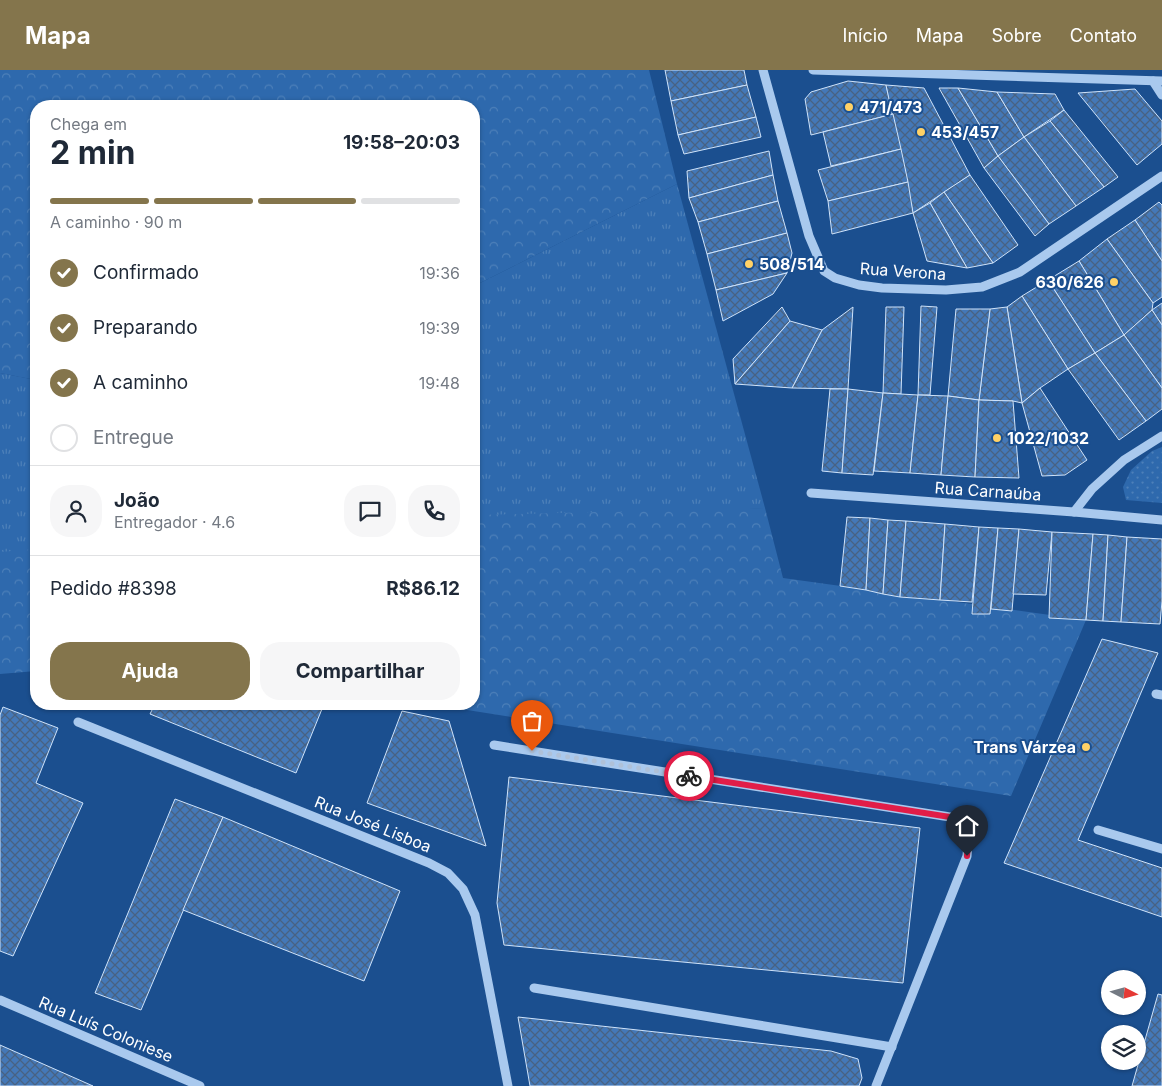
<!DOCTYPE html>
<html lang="pt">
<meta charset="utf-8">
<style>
body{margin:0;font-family:Inter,sans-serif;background:#f6f6f7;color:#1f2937;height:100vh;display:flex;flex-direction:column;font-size:19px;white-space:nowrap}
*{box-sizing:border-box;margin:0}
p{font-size:16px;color:#747a83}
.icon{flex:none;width:28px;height:28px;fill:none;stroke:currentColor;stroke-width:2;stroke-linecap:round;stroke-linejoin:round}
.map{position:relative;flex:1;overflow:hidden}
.drawer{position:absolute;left:30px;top:30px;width:450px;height:610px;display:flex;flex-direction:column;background:#fff;border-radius:20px;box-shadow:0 1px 4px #0004}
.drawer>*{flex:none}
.needle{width:32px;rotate:96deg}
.buttons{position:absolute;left:1101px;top:900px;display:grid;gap:10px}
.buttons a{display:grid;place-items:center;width:45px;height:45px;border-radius:50%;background:#fff;box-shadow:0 1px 4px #0004;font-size:25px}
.pin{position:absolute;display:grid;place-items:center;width:42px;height:42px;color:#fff;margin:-51px -21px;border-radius:50% 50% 50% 0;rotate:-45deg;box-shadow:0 0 5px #0007}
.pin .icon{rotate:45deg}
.courier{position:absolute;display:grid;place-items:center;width:50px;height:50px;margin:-25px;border:4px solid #e11d48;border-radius:50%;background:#fff;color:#222;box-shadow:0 1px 6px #0007}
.summary em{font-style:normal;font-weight:700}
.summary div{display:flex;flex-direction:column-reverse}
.summary{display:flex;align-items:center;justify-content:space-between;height:85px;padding:0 20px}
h1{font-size:32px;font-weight:700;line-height:38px}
.bar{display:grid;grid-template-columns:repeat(4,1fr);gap:8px 5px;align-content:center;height:60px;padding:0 20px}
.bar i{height:6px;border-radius:4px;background:#e0e1e3}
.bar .active{background:#84754c}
.bar p{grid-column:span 4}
.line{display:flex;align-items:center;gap:12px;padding:0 20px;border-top:1px solid #e0e1e3}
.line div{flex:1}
.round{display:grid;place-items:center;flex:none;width:52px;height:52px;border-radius:20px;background:#f6f6f7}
ol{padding:0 20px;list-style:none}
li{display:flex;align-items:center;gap:15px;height:55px}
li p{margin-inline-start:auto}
li .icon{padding:5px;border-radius:50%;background:#84754c;color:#fff;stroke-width:4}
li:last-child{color:#747a83}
li i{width:28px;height:28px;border:2px solid #e0e1e3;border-radius:50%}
.button{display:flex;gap:10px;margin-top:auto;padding:10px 20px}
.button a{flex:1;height:58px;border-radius:20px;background:#84754c;color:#fff;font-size:20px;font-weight:700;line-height:58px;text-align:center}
.button a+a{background:#f6f6f7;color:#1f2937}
header{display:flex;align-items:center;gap:30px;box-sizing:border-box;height:70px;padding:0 25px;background:#84754c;color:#fff}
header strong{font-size:24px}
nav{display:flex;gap:28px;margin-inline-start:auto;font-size:18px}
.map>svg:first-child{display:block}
.grass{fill:url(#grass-tufts)}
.forest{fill:url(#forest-crowns)}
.park{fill:url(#park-dots)}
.building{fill:url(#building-cross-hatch);stroke:#cfe3fa}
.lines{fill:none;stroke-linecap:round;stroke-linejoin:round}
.minor{stroke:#a9c9ee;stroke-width:9}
.done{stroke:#afc1d8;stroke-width:5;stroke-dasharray:0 9}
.route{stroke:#e11d48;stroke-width:6}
.poi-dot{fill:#ffd166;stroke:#1b4f8f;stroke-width:2}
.labels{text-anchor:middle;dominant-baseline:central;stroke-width:4;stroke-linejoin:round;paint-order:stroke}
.poi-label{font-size:16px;font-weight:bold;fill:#fff;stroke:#1b4f8f;text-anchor:start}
.street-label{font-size:16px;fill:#fff;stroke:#1b4f8f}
</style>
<header>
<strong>Mapa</strong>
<nav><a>Início</a><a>Mapa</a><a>Sobre</a><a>Contato</a></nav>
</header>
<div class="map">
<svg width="1162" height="1016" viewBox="0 0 1162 1016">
<defs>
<pattern id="grass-tufts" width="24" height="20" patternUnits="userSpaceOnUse" patternTransform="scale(1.25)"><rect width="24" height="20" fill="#2e69ad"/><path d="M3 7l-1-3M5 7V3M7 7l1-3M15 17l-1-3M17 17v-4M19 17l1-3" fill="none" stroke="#4d80b9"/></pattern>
<pattern id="forest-crowns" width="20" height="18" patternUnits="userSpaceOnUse" patternTransform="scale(1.25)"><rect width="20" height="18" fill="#2e69ad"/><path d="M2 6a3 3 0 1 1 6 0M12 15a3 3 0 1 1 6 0" fill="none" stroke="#4d80b9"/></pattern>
<pattern id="park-dots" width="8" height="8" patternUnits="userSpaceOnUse" patternTransform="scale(1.25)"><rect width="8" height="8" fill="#2e69ad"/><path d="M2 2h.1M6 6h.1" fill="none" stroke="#4d80b9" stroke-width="1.8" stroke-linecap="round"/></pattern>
<pattern id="building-cross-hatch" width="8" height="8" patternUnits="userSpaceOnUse" patternTransform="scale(1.25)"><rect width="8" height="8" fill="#4478b7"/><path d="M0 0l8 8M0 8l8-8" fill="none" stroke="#486282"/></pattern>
</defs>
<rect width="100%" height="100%" fill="#1b4f8f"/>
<g class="grass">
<path d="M677,114L765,438L474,457V216Z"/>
<path d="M0,303L36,310V485L0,488Z"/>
</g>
<g class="forest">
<path d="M0,0H649L677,114L474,216V36H36V310L0,303Z"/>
<path d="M765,438L783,508L1086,550L1011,726L461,639L441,634H474V445Z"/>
<path d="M36,479V601L0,604V482Z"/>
</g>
<path class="park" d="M1162,377V433L1126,430L1123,417L1131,400L1152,381Z"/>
<g class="building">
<path d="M665,0H744L747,15L671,31Z"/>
<path d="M848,11L886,15L893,44L811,65L805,29L811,22Z"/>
<path d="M747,15L756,47L678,65L671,31Z"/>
<path d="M886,15L924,18L970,105L913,143Z"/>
<path d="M939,18H958L998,86L984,98Z"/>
<path d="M958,18L997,22L1024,67L998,86Z"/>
<path d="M1135,19L1162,51V74L1137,95L1078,23Z"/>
<path d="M997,22L1055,24L1064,40L1024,67Z"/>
<path d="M1064,40L1118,107L1104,117L1050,51Z"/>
<path d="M893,44L901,79L831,96L823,62Z"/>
<path d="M756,47L761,67L684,84L678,65Z"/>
<path d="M1050,51L1104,117L1076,136L1024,67Z"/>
<path d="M1024,67L1076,136L1049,154L998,86Z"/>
<path d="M901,79L908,112L828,131L818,100Z"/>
<path d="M769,81L773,105L689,128L687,101Z"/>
<path d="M998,86L1049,154L1035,166L984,98Z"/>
<path d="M773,105L778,131L698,152L689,128Z"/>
<path d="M970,105L1018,175L993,193L944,122Z"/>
<path d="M908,112L913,143L832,164L828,131Z"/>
<path d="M944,122L993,193L967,198L930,133Z"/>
<path d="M778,131L787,163L707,184L698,152Z"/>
<path d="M1159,132L1162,135V191L1135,150Z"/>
<path d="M930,133L967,198L927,191L913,143Z"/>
<path d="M1135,150L1162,191V227L1153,233L1107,169Z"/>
<path d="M787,163L792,183L787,203L716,220L707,184Z"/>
<path d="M1107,169L1153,233L1152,240L1124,265L1079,191Z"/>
<path d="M1079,191L1124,265L1095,283L1048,210Z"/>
<path d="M787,203L773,224L723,251L716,220Z"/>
<path d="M1048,210L1095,283L1068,299L1022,226Z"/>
<path d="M1022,226L1068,299L1040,318L1022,333L1007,237Z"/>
<path d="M1162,233V255L1152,240Z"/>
<path d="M921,236L937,237L930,325H918Z"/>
<path d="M782,237L790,251L735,314L733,289Z"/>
<path d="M853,237L848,319L792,318L822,260Z"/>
<path d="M886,237H904L901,324L883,323Z"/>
<path d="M1007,237L1022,333L1013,331L979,330L990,239Z"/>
<path d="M956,239H990L979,330L948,326Z"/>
<path d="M1152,240L1162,255V318L1124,265Z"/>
<path d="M790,251L822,260L792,318L735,314Z"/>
<path d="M1124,265L1162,318V339L1146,351L1095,283Z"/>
<path d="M1095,283L1146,351L1119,370L1068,299Z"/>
<path d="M1040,318L1087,390L1065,405L1042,406L1022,333Z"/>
<path d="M830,319H848L842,403L822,401Z"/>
<path d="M848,319L883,323L873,405L842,403Z"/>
<path d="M883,323L918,325L910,403L874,401Z"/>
<path d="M918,325L948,326L941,405L910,403Z"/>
<path d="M948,326L979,330L975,407L941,405Z"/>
<path d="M979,330L1013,331L1019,408L975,407Z"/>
<path d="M847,447L870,448L866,520L840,516Z"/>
<path d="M870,448L888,450L883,524L866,520Z"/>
<path d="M888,450L906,451L900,527L883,524Z"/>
<path d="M906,451L945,454L940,530L900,527Z"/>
<path d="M945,454L979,457L972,532L940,530Z"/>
<path d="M979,457L998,458L990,544H972Z"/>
<path d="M998,458L1019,459L1012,541L991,539Z"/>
<path d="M1019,459L1052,462L1046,525L1013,524Z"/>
<path d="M1052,462L1093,464L1086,550L1049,548Z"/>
<path d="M1093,464L1108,465L1103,551L1086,550Z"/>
<path d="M1108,465L1127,467L1121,552L1103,551Z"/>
<path d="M1127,467L1162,469V531L1160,554L1121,552Z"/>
<path d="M1102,569L1158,583L1078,770L1162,798V847L1004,793Z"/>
<path d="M155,634H324L296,703L150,644Z"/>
<path d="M3,637L58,658L36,713L83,733L13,886L0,881V645Z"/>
<path d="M402,641L449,651L486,776L367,733Z"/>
<path d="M509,707L920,758L903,913L504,875L497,833Z"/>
<path d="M175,729L223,747L141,940L95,923Z"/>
<path d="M223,747L400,821L364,911L183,840Z"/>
<path d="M1158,924L1162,925V1016H1132Z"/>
<path d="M518,947L831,981L858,989L862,1008L859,1016H530Z"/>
<path d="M0,975L93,1016H0Z"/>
</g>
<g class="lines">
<g class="minor">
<path d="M763,0L809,166L824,201L835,208L859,215L882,218L946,220L982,217L1020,202L1162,106"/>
<path d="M813,0L1162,11"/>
<path d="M1153,11L1162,25"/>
<path d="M811,423L1074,442L1162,450"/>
<path d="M1074,442L1092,419L1124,390L1162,366"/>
<path d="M1156,624L1162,625"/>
<path d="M78,652L429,793L448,803L463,819L475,845L508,1016"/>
<path d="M494,675L950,747C969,761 969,764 967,786L876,1016"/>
<path d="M1098,760L1162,779"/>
<path d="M534,918L892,977"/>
<path d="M0,930L200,1016"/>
</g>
</g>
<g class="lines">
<path class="done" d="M532,681L689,706"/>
<path class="route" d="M689,706L950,747C969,761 969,763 967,786"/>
</g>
<g class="poi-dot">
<circle cx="849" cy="37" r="5"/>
<circle cx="921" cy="62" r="5"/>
<circle cx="749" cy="194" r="5"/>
<circle cx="1114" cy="212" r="5"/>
<circle cx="997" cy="368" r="5"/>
<circle cx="1086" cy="677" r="5"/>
</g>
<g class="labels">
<g class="poi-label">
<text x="859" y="37">471/473</text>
<text x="931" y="62">453/457</text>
<text x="759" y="194">508/514</text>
<text x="1104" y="212" text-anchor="end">630/626</text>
<text x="1007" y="368">1022/1032</text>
<text x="1076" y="677" text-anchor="end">Trans Várzea</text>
</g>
<g class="street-label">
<text transform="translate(903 201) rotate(4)">Rua Verona</text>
<text transform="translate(988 421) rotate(4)">Rua Carnaúba</text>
<text transform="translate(373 754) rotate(22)">Rua José Lisboa</text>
<text transform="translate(106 959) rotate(23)">Rua Luís Coloniese</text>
</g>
</g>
</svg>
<div class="buttons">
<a><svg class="needle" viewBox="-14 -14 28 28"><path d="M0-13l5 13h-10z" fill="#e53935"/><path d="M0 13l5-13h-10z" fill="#747a83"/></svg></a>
<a><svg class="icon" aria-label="layers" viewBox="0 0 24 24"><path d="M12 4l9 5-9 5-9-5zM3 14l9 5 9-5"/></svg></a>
</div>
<div class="pin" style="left:532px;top:681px;background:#ea580c"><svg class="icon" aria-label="bag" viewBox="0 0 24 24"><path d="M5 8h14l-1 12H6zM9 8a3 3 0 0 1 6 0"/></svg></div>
<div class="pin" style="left:967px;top:786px;background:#1f2937"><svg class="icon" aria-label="home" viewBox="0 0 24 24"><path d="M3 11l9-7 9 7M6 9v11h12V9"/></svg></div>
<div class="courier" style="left:689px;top:706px"><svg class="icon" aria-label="bike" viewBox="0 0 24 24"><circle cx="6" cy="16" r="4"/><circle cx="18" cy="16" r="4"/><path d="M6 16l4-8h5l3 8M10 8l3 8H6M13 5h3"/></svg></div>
<section class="drawer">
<div class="summary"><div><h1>2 min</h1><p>Chega em</p></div><em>19:58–20:03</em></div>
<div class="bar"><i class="active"></i><i class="active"></i><i class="active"></i><i></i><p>A caminho · 90 m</p></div>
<ol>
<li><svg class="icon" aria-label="check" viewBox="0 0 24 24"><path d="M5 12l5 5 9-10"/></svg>Confirmado<p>19:36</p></li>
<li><svg class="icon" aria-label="check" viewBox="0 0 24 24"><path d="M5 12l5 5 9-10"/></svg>Preparando<p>19:39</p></li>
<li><svg class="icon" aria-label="check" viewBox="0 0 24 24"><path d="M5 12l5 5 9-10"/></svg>A caminho<p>19:48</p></li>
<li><i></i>Entregue</li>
</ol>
<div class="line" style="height:90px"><a class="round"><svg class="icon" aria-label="person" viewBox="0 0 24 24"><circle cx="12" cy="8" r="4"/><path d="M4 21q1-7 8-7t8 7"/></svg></a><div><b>João</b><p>Entregador · 4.6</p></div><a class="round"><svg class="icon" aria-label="chat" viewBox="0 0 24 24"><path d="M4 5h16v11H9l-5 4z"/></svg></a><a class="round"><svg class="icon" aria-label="phone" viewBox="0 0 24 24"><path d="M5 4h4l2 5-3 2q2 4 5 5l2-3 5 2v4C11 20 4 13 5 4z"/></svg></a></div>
<div class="line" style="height:65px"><div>Pedido #8398</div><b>R$86.12</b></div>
<div class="button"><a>Ajuda</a><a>Compartilhar</a></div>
</section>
</div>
